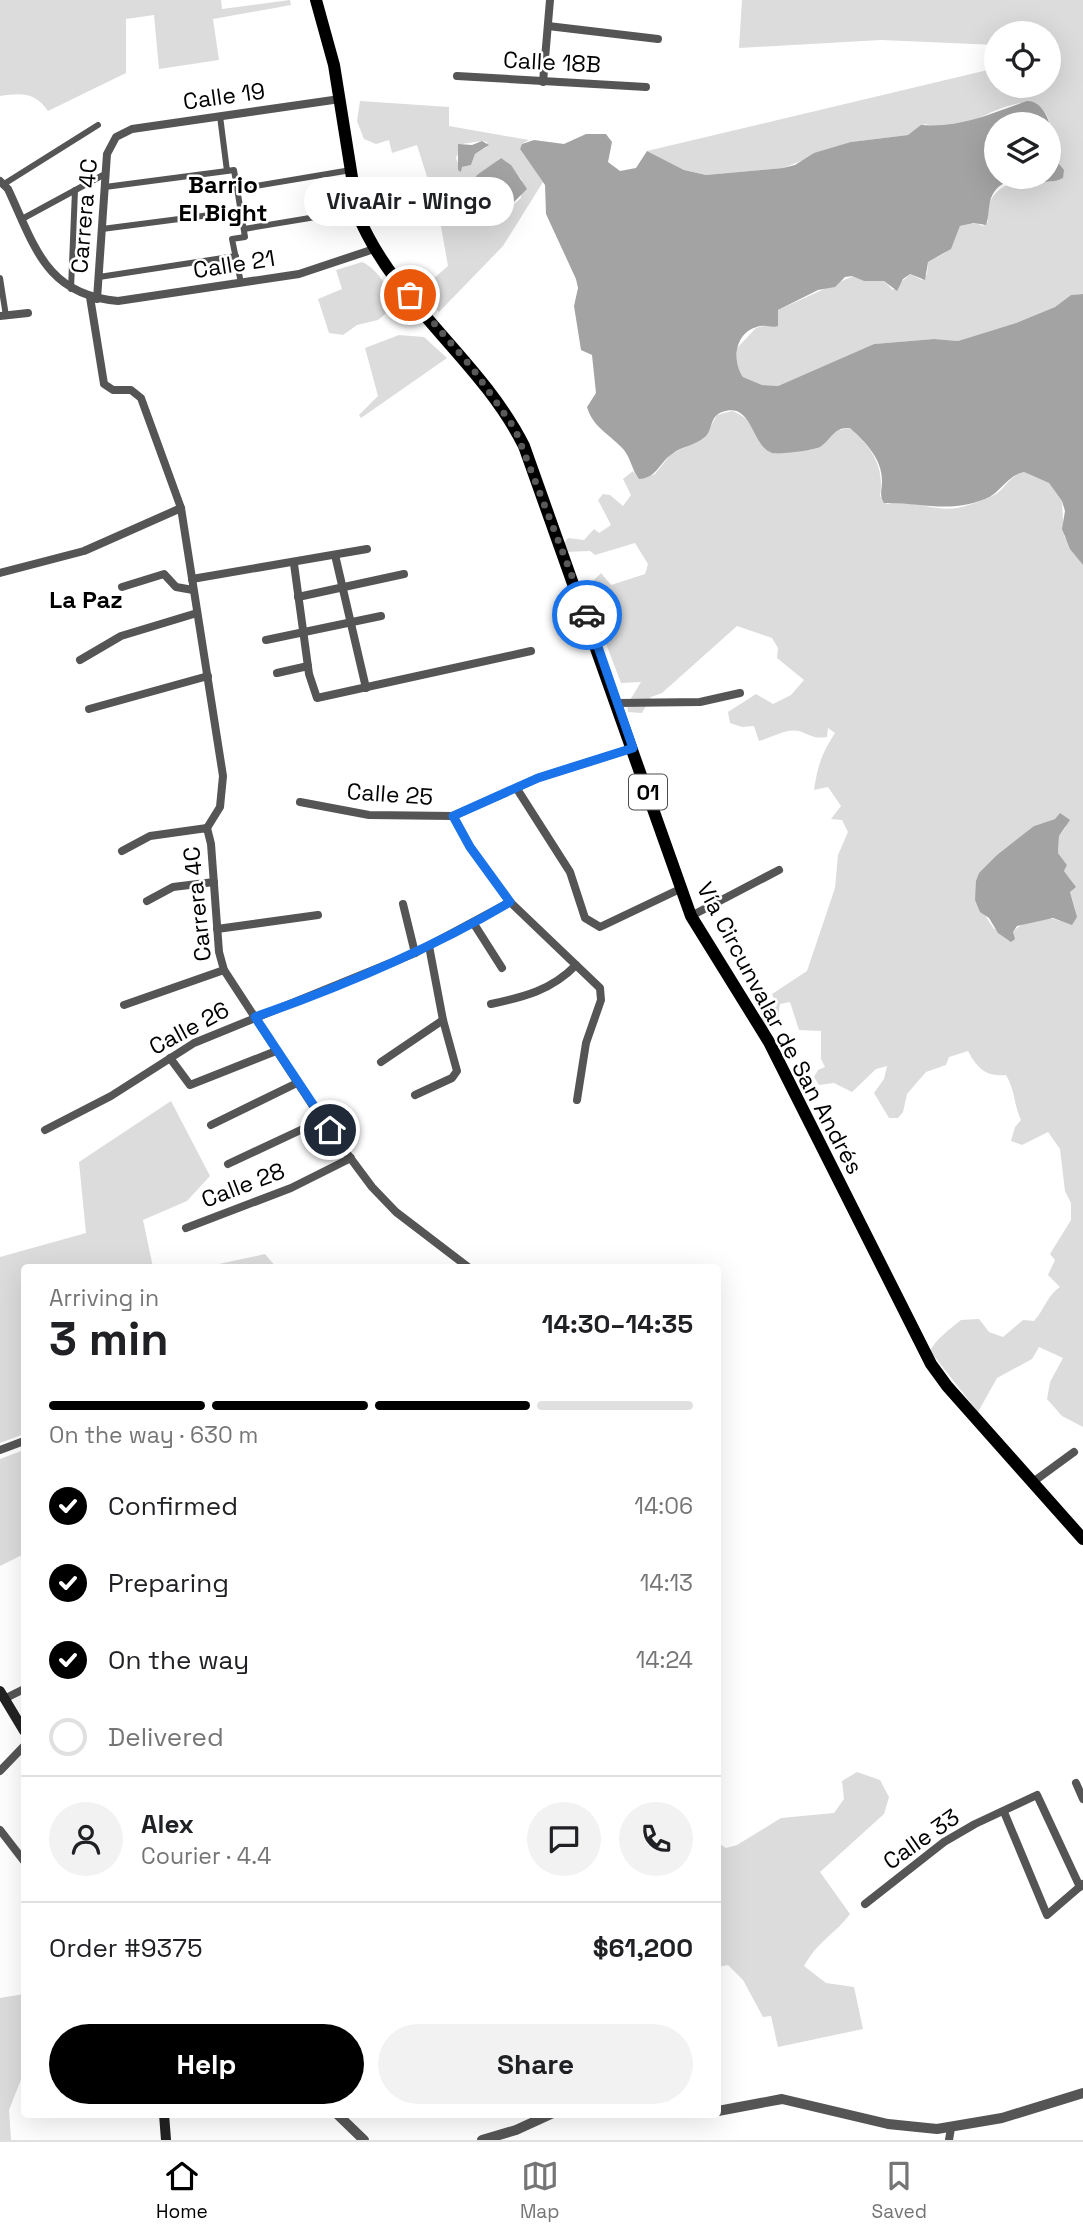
<!DOCTYPE html>
<meta charset="utf-8">
<style>
body{margin:0;font-family:"Space Grotesk",sans-serif;background:#f2f2f2;color:#202124;height:100vh;display:flex;flex-direction:column;font-size:26px;white-space:nowrap}
*{box-sizing:border-box;margin:0}
p{font-size:23px;color:#757577}
.icon{flex:none;width:38px;height:38px;fill:none;stroke:currentColor;stroke-width:2;stroke-linecap:round;stroke-linejoin:round}
.map{position:relative;flex:1;overflow:hidden}
.side{position:absolute;left:21px;top:1264px;width:700px;height:854px;display:flex;flex-direction:column;background:#fff;border-radius:7px;box-shadow:0 7px 28px #0002}
.side>*{flex:none}
.fabs{position:absolute;left:984px;top:21px;display:grid;gap:14px}
.fabs a{display:grid;place-items:center;width:77px;height:77px;border-radius:50%;background:#fff;box-shadow:0 7px 28px #0002;font-size:35px}
.pin{position:absolute;display:grid;place-items:center;width:60px;height:60px;color:#fff;margin:-30px;border:4px solid #fff;border-radius:50%;box-shadow:0 2px 7px #0007}
.courier{position:absolute;display:grid;place-items:center;width:70px;height:70px;margin:-35px;border:5px solid #1a73e8;border-radius:50%;background:#fff;color:#222;box-shadow:0 2px 9px #0007}
.bubble{position:absolute;height:49px;border-radius:24px;background:#fff;box-shadow:0 7px 28px #0002;font-size:23px;font-weight:700;line-height:49px;text-align:center}
.head em{font-style:normal;font-weight:700}
.head div{display:flex;flex-direction:column-reverse}
.head{display:flex;align-items:center;justify-content:space-between;height:119px;padding:0 28px}
h1{font-size:46px;font-weight:700;line-height:52px}
.bar{display:grid;grid-template-columns:repeat(4,1fr);gap:10px 7px;align-content:center;height:84px;padding:0 28px}
.bar i{height:9px;border-radius:5px;background:#e0e0e0}
.bar .active{background:#000}
.bar p{grid-column:span 4}
.line{display:flex;align-items:center;gap:18px;padding:0 28px;border-top:2px solid #e0e0e0}
.line div{flex:1}
.round{display:grid;place-items:center;flex:none;width:74px;height:74px;border-radius:37px;background:#f2f2f2}
ol{padding:0 28px;list-style:none}
li{display:flex;align-items:center;gap:21px;height:77px}
li p{margin-inline-start:auto}
li .icon{padding:7px;border-radius:50%;background:#000;color:#fff;stroke-width:4}
li:last-child{color:#757577}
li i{width:38px;height:38px;border:4px solid #e0e0e0;border-radius:50%}
.primary-button{display:flex;gap:14px;margin-top:auto;padding:14px 28px}
.primary-button a{flex:1;height:80px;border-radius:42px;background:#000;color:#fff;font-size:28px;font-weight:700;line-height:80px;text-align:center}
.primary-button a+a{background:#f2f2f2;color:#202124}
.menu{display:flex;justify-content:space-around;align-items:center;height:98px;border-top:2px solid #e0e0e0;background:#fff;font-size:19px;color:#757577}
.menu a{display:grid;justify-items:center;gap:4px}
.menu .active{color:#000}
.map>svg:first-child{display:block}
.green{fill:#dcdcdc;fill-rule:evenodd}
.water{fill:#a3a3a3}
.lines{fill:none;stroke-linecap:round;stroke-linejoin:round}
.pedestrian{stroke:#555;stroke-width:6}
.minor{stroke:#555;stroke-width:8}
.tertiary{stroke:#555;stroke-width:10}
.secondary{stroke:#222;stroke-width:10}
.trunk{stroke:#000;stroke-width:12}
.done{stroke:#595959;stroke-width:7;stroke-dasharray:0 12.6}
.route{stroke:#1a73e8;stroke-width:9}
.labels{text-anchor:middle;dominant-baseline:central;stroke-width:5;stroke-linejoin:round;paint-order:stroke}
.shield{fill:#fff;stroke:#4c4c4c;stroke-width:2}
.shield-label{font-size:21px;font-weight:bold;fill:#000}
.street-label{font-size:23px;fill:#000;stroke:#fff}
.neighbourhood-label{font-size:24px;font-weight:bold;fill:#000;stroke:#fff}
</style>
<div class="map">
<svg width="1083" height="2140" viewBox="0 0 1083 2140">
<rect width="100%" height="100%" fill="#fff"/>
<g class="green">
<path d="M0,0H221L222,9L290,0L291,5L213,19L219,60L159,69L154,15L126,19V73L48,111C35,92 21,93 0,96Z"/>
<path d="M742,0H1083V294L1071,295L1055,307L1016,323L958,341L934,339L874,344L778,386L762,385L743,377L736,366L737,348L756,328L778,322V310L853,276L864,281H884L893,290L910,274L922,280L927,274L928,262L945,253L953,243L960,226L976,223L983,226L988,222C984,182 1021,177 1052,182C1052,171 1050,160 1048,150C1046,140 1053,133 1050,124C1039,80 987,117 962,125C951,128 936,128 925,124L908,135L851,142L783,168L706,175L684,170L647,151L996,68V86H1048V33H996V45L881,40L739,48Z"/>
<path d="M360,101L449,107V126L529,140L522,144L520,149L543,182L503,246L439,312L419,291L448,266L439,215L417,145L392,153L389,140L376,144L364,139L357,121ZM482,141L487,142V147L475,154L471,165L462,167L461,171L456,158L462,144ZM500,158L507,162L522,180L521,198L513,205L490,200L471,207L466,202C465,180 487,170 500,158Z"/>
<path d="M362,262C377,268 395,294 390,310L378,320L357,325L343,335L329,333L318,299L342,289L336,270Z"/>
<path d="M399,335L424,337L447,358L361,418L359,415L378,396L365,348Z"/>
<path d="M732,411C754,418 758,440 775,454L818,448L834,431L850,428C871,447 885,466 880,496L887,504C910,498 933,512 957,508C968,506 984,500 994,495C1007,488 1008,476 1024,472L1049,483L1062,501L1064,536L1083,565V1427L1062,1416L1047,1399L1050,1382L1063,1358L1039,1347L1032,1359L997,1378L978,1412L930,1351C936,1339 950,1329 961,1320L979,1319L989,1332L1003,1337L1023,1320L1034,1321C1045,1309 1046,1297 1060,1287L1048,1275L1055,1260L1050,1254L1071,1220V1203L1065,1191L1060,1149L1048,1132L1022,1145L1011,1141L1015,1127L1021,1120C1014,1105 1015,1090 1006,1075C986,1077 977,1068 968,1051L949,1057L946,1065L926,1072L919,1080L907,1094L903,1112L898,1118H889L874,1093L884,1079L887,1066L876,1069L852,1092L834,1083L819,1085L814,1077L818,1070L825,1067L821,1059V1031L799,1030L790,1002L780,1004L778,1018L767,1029L760,1018L777,1006L772,994L807,971L835,888L838,855L848,832L842,820L831,819L841,806L828,787L814,790C818,765 821,755 835,733L828,728L827,737C813,739 811,735 799,731C786,728 771,738 759,741L754,726L742,727L730,723L728,712L756,694L773,704L791,695L804,680L777,658L778,648L772,638L737,626L662,693L651,697L642,713L628,712L627,705L641,682L621,683L597,620L591,583L601,573L611,585L645,574L648,564L635,543L595,555L590,551L565,552L564,543L568,538L584,540L594,529L599,533L611,525L598,500L603,494L610,495L623,506L631,495L623,479L633,471L639,479L655,474L671,454L704,438L717,415ZM1055,819L1066,827L1059,836L1058,853L1067,865L1064,871L1073,883L1070,892L1075,909L1060,921C1048,915 1022,920 1013,932L994,929L975,900L979,873L1034,826Z"/>
<path d="M171,1101L210,1176L187,1201L143,1220L153,1267H24V1434L0,1443V1257L86,1233L79,1162Z"/>
<path d="M265,1254L276,1267H205Z"/>
<path d="M24,1450V1554L0,1566V1459Z"/>
<path d="M857,1772L880,1780L889,1797L884,1814L820,1872L850,1914C834,1935 818,1941 804,1966L826,1983L854,1987L863,2029L778,2047L771,2016L763,2017L743,1980L728,1965L718,1967V1843L726,1848L737,1845L781,1818L834,1813L844,1799L842,1781Z"/>
<path d="M24,1994V2072L9,2110L11,2140H0V1998Z"/>
</g>
<g class="water">
<path d="M1027,101C1042,101 1050,119 1051,133L1048,137V124H996V177H1048V151L1064,170L1063,178C1042,190 1004,166 991,198C988,207 989,217 986,225L974,223L960,226L951,249L928,262L925,280L910,274L903,279L897,291L884,281H864L852,276L845,277L835,287L818,290L778,310V326C772,328 768,325 761,326C735,330 731,360 743,377L762,385L778,386L874,344L934,339L958,341L1016,323L1055,307L1071,295L1083,294V565L1070,549L1062,529L1065,511L1062,501L1049,483L1024,472C1006,476 1001,493 985,499C947,514 921,502 884,503C879,495 882,490 882,481C882,458 865,442 850,428C833,427 832,439 820,447C815,450 777,455 772,453C751,446 753,401 722,412C709,417 713,430 705,437C694,446 682,446 672,454C659,463 657,478 639,479C632,470 631,459 624,450C611,435 593,428 587,407L596,393L592,355L581,350L574,306L578,288L576,279L546,214L545,185L520,149L522,144L534,140L564,144L586,134H606L612,142L608,162L620,171L636,168L647,151L684,170L706,175L783,168L795,165L814,153L851,142L908,135L921,125C960,128 990,114 1027,101Z"/>
<path d="M482,141L489,145L475,154L471,165L462,167L461,172L458,170V144L472,145Z"/>
<path d="M501,158L511,165L527,189L510,206L490,200L471,207L466,202L467,191L477,175Z"/>
<path d="M1060,813L1070,820L1059,836L1058,853L1067,865L1064,871L1076,887L1070,892L1077,917L1072,925L1053,918L1017,926L1013,932L1015,939L1011,942L998,933L989,918L980,912L975,900L976,881L979,873L997,855L1034,826L1055,819Z"/>
</g>
<g class="lines">
<g class="pedestrian">
<path d="M220,116L227,171L234,170L245,237L232,239L241,283"/>
<path d="M4,184L98,125"/>
<path d="M105,187L227,171"/>
<path d="M237,189L351,170"/>
<path d="M22,219L105,174"/>
<path d="M102,229L241,211"/>
<path d="M244,229L358,210"/>
<path d="M99,277L236,256"/>
<path d="M0,278L6,316"/>
<path d="M71,289L75,190"/>
</g>
<g class="minor">
<path d="M548,26L658,39"/>
<path d="M457,76L646,87"/>
<path d="M543,82L550,0"/>
<path d="M0,181L8,189C35,247 46,295 118,301L299,274L374,249"/>
<path d="M90,297L104,384L113,390H131L141,398L181,508L223,776L220,807L207,828"/>
<path d="M97,299L107,154L116,137L132,129L340,99"/>
<path d="M0,316L28,313"/>
<path d="M335,555L366,688"/>
<path d="M294,564L309,674L317,698L531,651"/>
<path d="M0,573L84,551L181,508"/>
<path d="M192,579L367,549"/>
<path d="M122,587L164,574L176,587L193,590"/>
<path d="M298,597L404,574"/>
<path d="M266,640L381,616"/>
<path d="M80,660L121,636L197,613"/>
<path d="M277,673L308,666"/>
<path d="M618,703L700,702L740,693"/>
<path d="M89,709L208,676"/>
<path d="M517,789L570,872L585,918L600,927L680,889"/>
<path d="M300,802L369,815L453,816L538,778L633,748"/>
<path d="M453,816L470,847L510,902L600,988L601,1000L586,1043L577,1100"/>
<path d="M122,851L150,836L207,828L211,844L219,952L224,970L322,1120L372,1187L396,1212L468,1267"/>
<path d="M147,901L173,887L214,882"/>
<path d="M403,904L415,953"/>
<path d="M691,916L779,870"/>
<path d="M474,924L502,968"/>
<path d="M217,929L318,915"/>
<path d="M491,1004C524,997 552,990 576,965"/>
<path d="M124,1005L224,970"/>
<path d="M170,1058L190,1085L276,1051"/>
<path d="M381,1062L443,1020"/>
<path d="M415,1095L452,1078L457,1071L443,1020L429,946"/>
<path d="M211,1125L297,1083"/>
<path d="M45,1130L111,1096L194,1043L415,953L510,902"/>
<path d="M228,1164L322,1120"/>
<path d="M186,1228L291,1188L351,1158"/>
<path d="M0,1450L24,1441"/>
<path d="M1033,1482L1074,1452"/>
<path d="M4,1699L24,1689"/>
<path d="M0,1771L24,1746"/>
<path d="M1076,1783L1083,1799"/>
<path d="M1004,1812L1047,1915L1083,1884"/>
<path d="M0,1830L24,1861"/>
<path d="M865,1904L944,1842L975,1824L1037,1795L1080,1887"/>
<path d="M949,2140L951,2128"/>
</g>
<g class="tertiary">
<path d="M718,2111L782,2099L888,2124L937,2129L1002,2118L1083,2093"/>
<path d="M337,2114L364,2140"/>
<path d="M482,2140L516,2130L551,2114"/>
</g>
<g class="secondary">
<path d="M0,1691L24,1731"/>
<path d="M164,2114L166,2140"/>
</g>
<path class="trunk" d="M316,0L334,65L358,215C395,304 481,360 524,446L691,916L769,1042L931,1364L947,1386L1083,1539"/>
</g>
<g class="lines">
<path class="done" d="M410,295L473,369L515,429L587,615"/>
<path class="route" d="M330,1130L255,1017C343,986 429,950 510,902L470,847L453,816L538,778L633,748L587,615"/>
</g>
<g class="labels">
<rect class="shield" x="629" y="774.5" width="38" height="35" rx="5"/>
<g class="shield-label">
<text x="648" y="792">01</text>
</g>
<g class="street-label">
<text transform="translate(552 62) rotate(3)">Calle 18B</text>
<text transform="translate(224 96) rotate(-8)">Calle 19</text>
<text transform="translate(84 216) rotate(-85)">Carrera 4C</text>
<text transform="translate(234 264) rotate(-9)">Calle 21</text>
<text transform="translate(390 794) rotate(4)">Calle 25</text>
<text transform="translate(197 904) rotate(-96)">Carrera 4C</text>
<text transform="translate(189 1028) rotate(-28)">Calle 26</text>
<text transform="translate(780 1028) rotate(62)">Vía Circunvalar de San Andrés</text>
<text transform="translate(243 1185) rotate(-21)">Calle 28</text>
<text transform="translate(921 1839) rotate(-35)">Calle 33</text>
</g>
<g class="neighbourhood-label">
<text x="223" y="184">Barrio<tspan x="223" dy="28">El Bight</tspan></text>
<text x="86" y="599">La Paz</text>
</g>
</g>
</svg>
<div class="fabs">
<a><svg class="icon" aria-label="locate" viewBox="0 0 24 24"><circle cx="12" cy="12" r="6"/><path d="M12 2v4M12 18v4M2 12h4M18 12h4"/></svg></a>
<a><svg class="icon" aria-label="layers" viewBox="0 0 24 24"><path d="M12 4l9 5-9 5-9-5zM3 14l9 5 9-5"/></svg></a>
</div>
<div class="pin" style="left:410px;top:295px;background:#ea580c"><svg class="icon" aria-label="bag" viewBox="0 0 24 24"><path d="M5 8h14l-1 12H6zM9 8a3 3 0 0 1 6 0"/></svg></div>
<div class="pin" style="left:330px;top:1130px;background:#1f2937"><svg class="icon" aria-label="home" viewBox="0 0 24 24"><path d="M3 11l9-7 9 7M6 9v11h12V9"/></svg></div>
<div class="courier" style="left:587px;top:615px"><svg class="icon" aria-label="car" viewBox="0 0 24 24"><path d="M5 17H2v-5l4-1 3-4h7l3 4 3 1v5h-3M9 17h6M6 11h13"/><circle cx="7" cy="17" r="2"/><circle cx="17" cy="17" r="2"/></svg></div>
<div class="bubble" style="left:304px;top:177px;width:210px">VivaAir - Wingo</div>
<section class="side">
<div class="head"><div><h1>3 min</h1><p>Arriving in</p></div><em>14:30–14:35</em></div>
<div class="bar"><i class="active"></i><i class="active"></i><i class="active"></i><i></i><p>On the way · 630 m</p></div>
<ol>
<li><svg class="icon" aria-label="check" viewBox="0 0 24 24"><path d="M5 12l5 5 9-10"/></svg>Confirmed<p>14:06</p></li>
<li><svg class="icon" aria-label="check" viewBox="0 0 24 24"><path d="M5 12l5 5 9-10"/></svg>Preparing<p>14:13</p></li>
<li><svg class="icon" aria-label="check" viewBox="0 0 24 24"><path d="M5 12l5 5 9-10"/></svg>On the way<p>14:24</p></li>
<li><i></i>Delivered</li>
</ol>
<div class="line" style="height:126px"><a class="round"><svg class="icon" aria-label="person" viewBox="0 0 24 24"><circle cx="12" cy="8" r="4"/><path d="M4 21q1-7 8-7t8 7"/></svg></a><div><b>Alex</b><p>Courier · 4.4</p></div><a class="round"><svg class="icon" aria-label="chat" viewBox="0 0 24 24"><path d="M4 5h16v11H9l-5 4z"/></svg></a><a class="round"><svg class="icon" aria-label="phone" viewBox="0 0 24 24"><path d="M5 4h4l2 5-3 2q2 4 5 5l2-3 5 2v4C11 20 4 13 5 4z"/></svg></a></div>
<div class="line" style="height:91px"><div>Order #9375</div><b>$61,200</b></div>
<div class="primary-button"><a>Help</a><a>Share</a></div>
</section>
</div>
<nav class="menu">
<a class="active"><svg class="icon" aria-label="home" viewBox="0 0 24 24"><path d="M3 11l9-7 9 7M6 9v11h12V9"/></svg>Home</a>
<a><svg class="icon" aria-label="map" viewBox="0 0 24 24"><path d="M3 6l6-2 6 2 6-2v14l-6 2-6-2-6 2zM9 4v14M15 6v14"/></svg>Map</a>
<a><svg class="icon" aria-label="saved" viewBox="0 0 24 24"><path d="M7 4h10v16l-5-4-5 4z"/></svg>Saved</a>
</nav>
